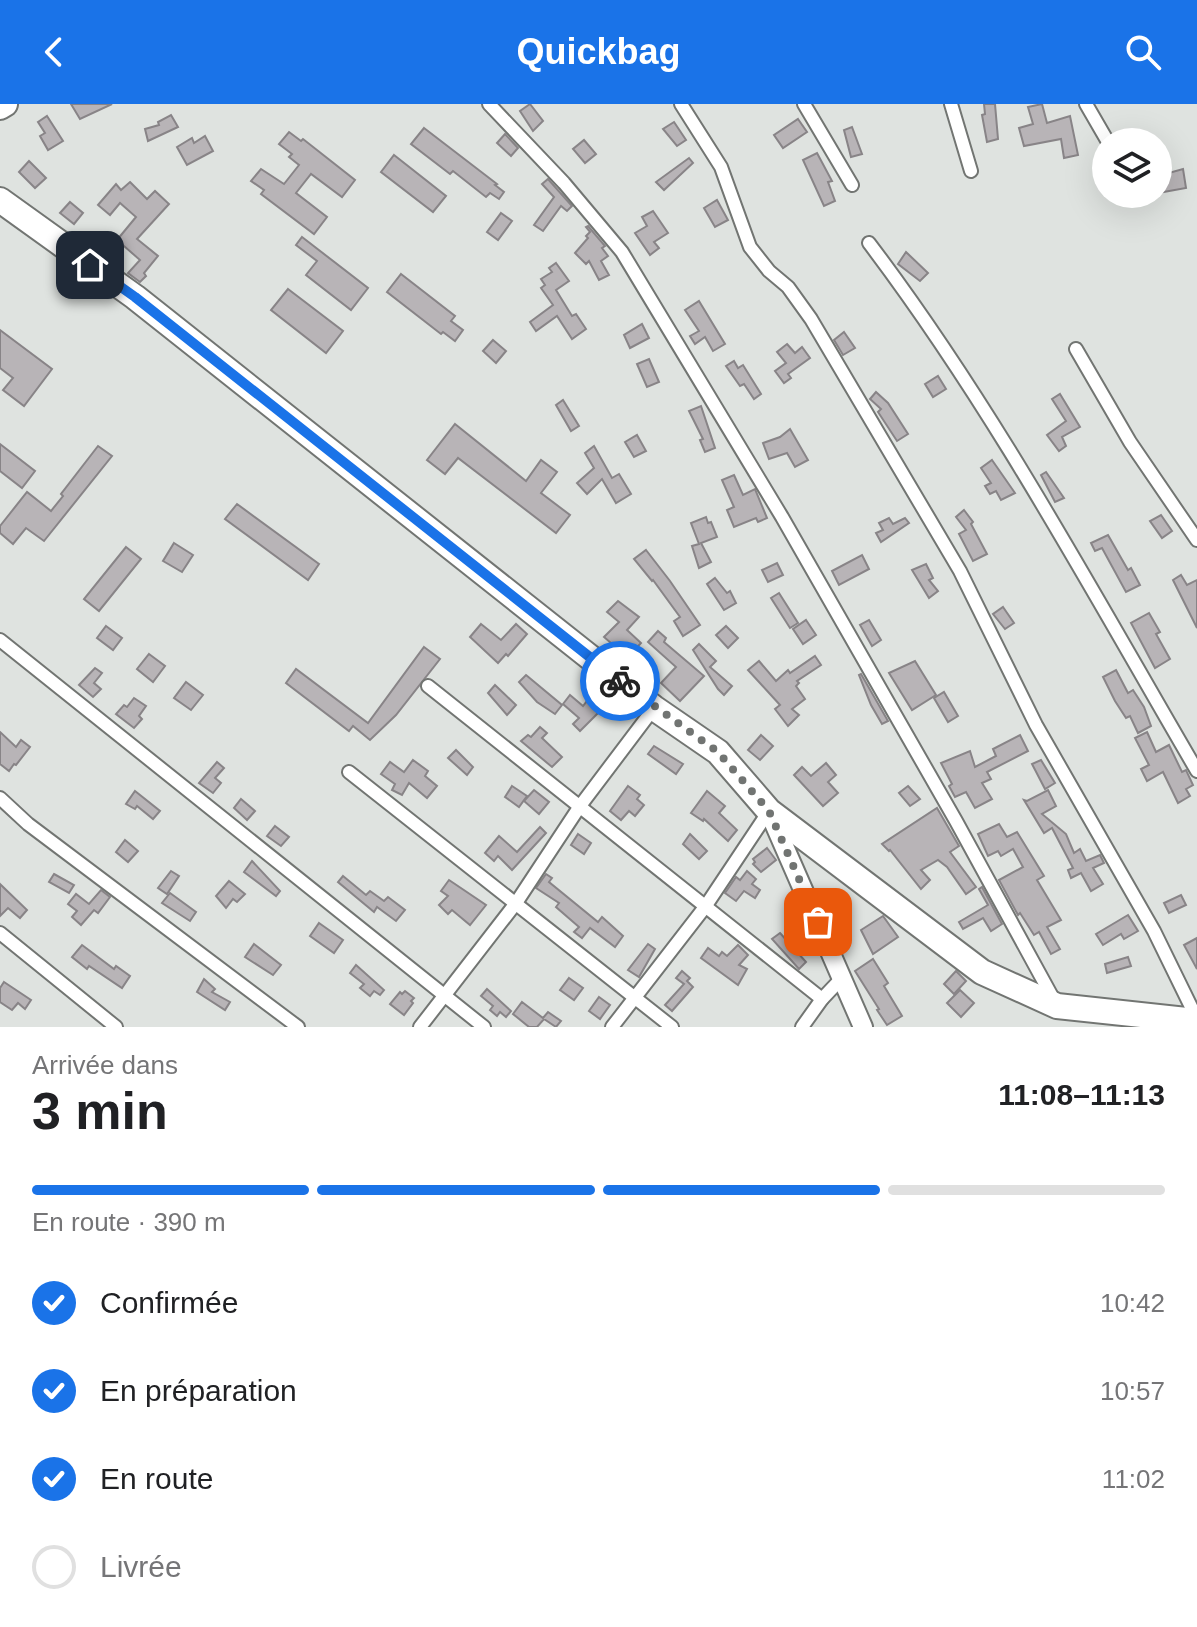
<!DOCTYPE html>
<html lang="fr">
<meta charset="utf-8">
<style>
body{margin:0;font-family:Helvetica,sans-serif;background:#f2f2f2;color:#202124;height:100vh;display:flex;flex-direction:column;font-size:30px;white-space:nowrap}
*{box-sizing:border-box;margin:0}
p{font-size:26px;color:#757577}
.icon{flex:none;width:44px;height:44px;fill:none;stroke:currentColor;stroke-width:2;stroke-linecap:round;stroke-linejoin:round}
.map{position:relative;height:923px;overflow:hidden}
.side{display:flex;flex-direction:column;background:#fff;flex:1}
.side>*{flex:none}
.controls{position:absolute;left:1092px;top:24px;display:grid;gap:16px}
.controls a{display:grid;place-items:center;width:80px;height:80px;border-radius:50%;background:#fff;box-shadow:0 8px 32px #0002;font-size:40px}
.pin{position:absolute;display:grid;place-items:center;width:68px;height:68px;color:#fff;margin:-34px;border-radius:16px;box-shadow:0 4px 12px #0006}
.courier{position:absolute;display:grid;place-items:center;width:80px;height:80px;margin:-40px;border:6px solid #1a73e8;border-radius:50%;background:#fff;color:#222;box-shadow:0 2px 10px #0007}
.summary em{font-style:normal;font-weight:600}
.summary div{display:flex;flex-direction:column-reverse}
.summary{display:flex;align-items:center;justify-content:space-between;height:136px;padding:0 32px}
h1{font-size:52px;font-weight:600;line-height:60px}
.bar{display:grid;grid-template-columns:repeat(4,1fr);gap:12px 8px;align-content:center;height:96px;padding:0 32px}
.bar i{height:10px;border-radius:6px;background:#e0e0e0}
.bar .active{background:#1a73e8}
.bar p{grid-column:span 4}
ol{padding:0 32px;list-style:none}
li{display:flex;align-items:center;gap:24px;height:88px}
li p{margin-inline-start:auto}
li .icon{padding:8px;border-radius:50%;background:#1a73e8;color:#fff;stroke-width:4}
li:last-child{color:#757577}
li i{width:44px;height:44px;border:4px solid #e0e0e0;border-radius:50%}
header{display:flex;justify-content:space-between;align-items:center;height:104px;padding:0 32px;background:#1a73e8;color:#fff;font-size:36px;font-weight:600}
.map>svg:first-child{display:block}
.building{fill:#b8b4b7;stroke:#888487;stroke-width:2}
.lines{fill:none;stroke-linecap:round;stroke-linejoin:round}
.street-casing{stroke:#727572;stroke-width:16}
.secondary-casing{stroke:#727572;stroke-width:22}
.highway-casing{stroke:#727572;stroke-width:28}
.street{stroke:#fff;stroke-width:12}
.secondary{stroke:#fff;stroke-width:18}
.highway{stroke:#fff;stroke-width:24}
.done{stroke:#717472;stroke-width:8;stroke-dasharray:0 14.4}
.route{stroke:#1a73e8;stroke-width:10}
</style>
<header><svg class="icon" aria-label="back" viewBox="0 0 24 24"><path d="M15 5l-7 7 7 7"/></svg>Quickbag<svg class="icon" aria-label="search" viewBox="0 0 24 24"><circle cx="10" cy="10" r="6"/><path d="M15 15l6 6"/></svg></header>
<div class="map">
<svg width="1197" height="923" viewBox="0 0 1197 923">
<rect width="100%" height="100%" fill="#dfe3e0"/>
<g class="building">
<path d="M71,0H112L80,15Z"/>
<path d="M530,0L543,17L533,27L520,7Z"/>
<path d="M984,0H995L998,35L987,38L982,11L985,10Z"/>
<path d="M1042,0L1047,19L1070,12L1078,51L1064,54L1061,35L1024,42L1019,24L1033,20L1028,3Z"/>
<path d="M171,11L178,23L148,37L145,25L159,21L158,18Z"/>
<path d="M47,12L63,37L48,46L40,32L45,29L38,18Z"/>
<path d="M798,15L807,28L783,44L774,31Z"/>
<path d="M674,18L686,36L677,42L663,25Z"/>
<path d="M852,23L862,50L851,53L844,26Z"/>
<path d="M424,24L497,80L495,81L504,88L499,95L490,89L486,93L453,67L450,70L411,40Z"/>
<path d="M289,28L301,37L303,35L355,76L342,93L311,70L296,89L327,113L314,130L261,90L264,86L251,77L261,65L284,80L299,61L289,53L292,50L279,40Z"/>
<path d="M505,30L518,44L511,52L497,39Z"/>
<path d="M205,32L213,47L187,61L177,43L192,34L194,39Z"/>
<path d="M584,36L596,50L585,59L573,45Z"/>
<path d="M817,49L832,77L828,78L835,97L824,102L803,56Z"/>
<path d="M394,51L446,92L433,108L381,68Z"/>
<path d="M689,54L693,59L664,86L656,78Z"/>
<path d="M29,57L46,74L35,84L19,68Z"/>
<path d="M1183,65L1186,84L1158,89V72Z"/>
<path d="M548,75L572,102L567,107L561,102L543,127L534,121L554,93L542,80Z"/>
<path d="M130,78L147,95L155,87L169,100L137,135L158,152L144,169L146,172L140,178L128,169L140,156L117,136L136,113L120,99L110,111L98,101L116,80L121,86Z"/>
<path d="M717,96L728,116L715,123L704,104Z"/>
<path d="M70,98L83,109L74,120L60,109Z"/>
<path d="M653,107L668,129L654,138L659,144L650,151L635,129L647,122L642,113Z"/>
<path d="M501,109L512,117L498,136L487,128Z"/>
<path d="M588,122L605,142L602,144L608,152L601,157L609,171L599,176L589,157L586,160L575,149L588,134L586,132L590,128L586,123Z"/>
<path d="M302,133L368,184L351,206L306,171L317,157L296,141Z"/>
<path d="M906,148L928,169L920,177L898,160Z"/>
<path d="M556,159L569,177L556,186L572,212L576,210L586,225L572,235L557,212L536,227L530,218L553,201L541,184L545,181L541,175L552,168L549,164Z"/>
<path d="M401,170L455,212L451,217L463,226L455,237L443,228L441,230L387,188Z"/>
<path d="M288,185L343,227L326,249L271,206Z"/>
<path d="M699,197L725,240L713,247L705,233L695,240L690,232L699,227L685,206Z"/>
<path d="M642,220L649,234L630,244L624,231Z"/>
<path d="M0,226L52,265L24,302L3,286L13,274L0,264Z"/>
<path d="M844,228L855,244L843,251L834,236Z"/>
<path d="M493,236L506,247L496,259L483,247Z"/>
<path d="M787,240L795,249L802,243L810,254L788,270L791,274L784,279L775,267L786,259L777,248Z"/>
<path d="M649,255L659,278L647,283L637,260Z"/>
<path d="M734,257L738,264L743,261L761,290L754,295L744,280L740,282L726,262Z"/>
<path d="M938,272L946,285L933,293L925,280Z"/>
<path d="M876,288L888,299L908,330L897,337L878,308L881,305L870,295Z"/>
<path d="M1060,290L1080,323L1062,333L1066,342L1059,347L1047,331L1066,317L1052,295Z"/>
<path d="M563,296L579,322L571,327L556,301Z"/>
<path d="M701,302L715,344L705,348L700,336L703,335L689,307Z"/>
<path d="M455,320L526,377L541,356L557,368L541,389L570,411L556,429L458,354L445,370L427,356Z"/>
<path d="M790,325L808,356L795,363L787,349L769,355L763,339L780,333Z"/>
<path d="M637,331L646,347L634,353L625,338Z"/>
<path d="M0,340L35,367L22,384L0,367Z"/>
<path d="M98,342L112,352L44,437L26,424L13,440L0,429V422L27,388L51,407L63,392L61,390Z"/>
<path d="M594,342L612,374L619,370L631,390L616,399L602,375L587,390L577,379L594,364L585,349Z"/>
<path d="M992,356L1015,389L1001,396L996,387L990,390L985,382L991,379L981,364Z"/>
<path d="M1046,368L1064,394L1055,398L1041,371Z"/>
<path d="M734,371L743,391L755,385L767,414L758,418L756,414L734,423L727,406L734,403L722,376Z"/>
<path d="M237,400L319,460L308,476L225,415Z"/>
<path d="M964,406L973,418L971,420L987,450L973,457L959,430L966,426L956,413Z"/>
<path d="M1161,411L1172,427L1162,434L1150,417Z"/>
<path d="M706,413L708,419L711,418L717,433L701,439L711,458L699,464L692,442L699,440L691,419Z"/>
<path d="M889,414L893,420L905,414L909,419L881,438L876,429L883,426L879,419Z"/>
<path d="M1108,431L1128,466L1131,464L1140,481L1126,488L1102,444L1095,447L1091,439Z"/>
<path d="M174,439L193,451L182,468L163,457Z"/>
<path d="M126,443L141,455L99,507L84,495Z"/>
<path d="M646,446L670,477L700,521L683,532L674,517L680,513L653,476L652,477L634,455Z"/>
<path d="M862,451L869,465L839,481L832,467Z"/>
<path d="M777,459L783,471L768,478L762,466Z"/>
<path d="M926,460L933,474L929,476L938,487L929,494L912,466Z"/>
<path d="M1181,471L1187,481L1197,476V524L1173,476Z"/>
<path d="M715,474L727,489L730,487L736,499L724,506L707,480Z"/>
<path d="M779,489L798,519L790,524L771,494Z"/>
<path d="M618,497L639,513L627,526L641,539L627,554L624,552L622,554L608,542L611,539L604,533L619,518L607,508Z"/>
<path d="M1003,503L1014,519L1005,525L993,510Z"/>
<path d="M1149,509L1160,528L1156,530L1170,555L1155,564L1131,519Z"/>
<path d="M806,516L816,531L803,540L793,525Z"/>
<path d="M869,516L881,536L872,542L860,521Z"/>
<path d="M481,520L501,536L516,520L527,530L508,552L506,550L498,559L470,533Z"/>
<path d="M106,522L122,534L113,546L97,534Z"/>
<path d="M726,522L738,534L728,544L716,531Z"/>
<path d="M658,527L666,534L664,538L704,572L680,597L661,579L676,563L648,538Z"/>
<path d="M699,540L716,557L710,563L732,582L724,591L718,585L693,546Z"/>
<path d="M424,543L440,555L396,611L370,636L353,622L349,627L286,579L296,565L368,619Z"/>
<path d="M149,550L165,562L153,578L137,565Z"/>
<path d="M815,552L821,561L797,577L799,579L796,582L805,595L792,605L799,611L788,622L775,605L780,601L748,566L759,557L776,577L788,566L790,569Z"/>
<path d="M915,557L936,591L912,606L889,569Z"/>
<path d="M95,564L102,569L94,579L101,585L93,593L79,581Z"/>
<path d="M1116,566L1128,589L1133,586L1144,603L1151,622L1138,629L1130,612L1126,614L1115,597L1103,573Z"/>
<path d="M861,570L888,617L882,620L871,601L859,571Z"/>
<path d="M526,571L562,601L555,610L537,598L519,578Z"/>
<path d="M186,578L203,591L191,606L174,594Z"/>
<path d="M495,581L516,601L507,611L488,589Z"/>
<path d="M944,588L958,612L948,618L934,594Z"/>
<path d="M570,591L583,602L587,597L600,607L580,627L573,620L579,614L563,600Z"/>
<path d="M134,594L146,602L139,612L142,615L134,624L116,610L124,601L127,603Z"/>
<path d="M540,623L547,629L542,634L562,653L552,663L521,637L528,631L531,633Z"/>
<path d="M0,628L16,643L21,636L30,643L16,661L14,660L9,667L0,660Z"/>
<path d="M1147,628L1156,648L1169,641L1182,668L1186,666L1193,681L1186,685L1190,692L1178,699L1163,668L1147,677L1141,665L1149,661L1135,634Z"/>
<path d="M761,631L773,642L760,656L748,646Z"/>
<path d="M1020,631L1028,647L987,668L991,675L982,679L992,695L975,704L966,688L955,693L949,682L952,680L941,659L970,647L975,663L996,652L993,645Z"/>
<path d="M654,642L683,660L676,670L648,650Z"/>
<path d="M456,646L473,663L467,671L448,654Z"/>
<path d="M413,656L428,667L425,672L437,682L427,694L409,679L402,691L392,686L395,680L381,670L390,658L404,668Z"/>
<path d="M1041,656L1055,679L1045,685L1032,660Z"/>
<path d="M217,658L224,664L215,674L221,679L213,689L199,679Z"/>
<path d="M826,659L836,671L828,678L838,689L823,702L794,671L802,663L811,672Z"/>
<path d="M512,682L527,692L519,703L505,693Z"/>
<path d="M628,682L640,691L637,695L644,701L635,712L629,707L621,716L610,707Z"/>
<path d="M908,682L920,695L910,702L899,689Z"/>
<path d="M534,686L549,698L539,710L524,697Z"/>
<path d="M1048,686L1056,702L1042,710L1066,730L1074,749L1080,745L1086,757L1100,751L1104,759L1093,764L1103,780L1091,787L1081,769L1071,774L1068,766L1073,764L1052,724L1044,729L1024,696L1027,697Z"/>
<path d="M135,687L160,707L153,715L137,702L135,705L126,700Z"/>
<path d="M707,687L725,702L719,709L737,726L728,737L704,715L703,717L691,709Z"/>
<path d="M241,695L255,707L247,716L234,704Z"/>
<path d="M937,704L959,742L950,748L976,783L966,790L947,763L938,756L921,766L930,776L921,785L890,746L889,747L882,740Z"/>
<path d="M999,720L1007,733L1017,728L1044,772L1037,776L1061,816L1047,823L1060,845L1051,850L1039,828L1034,831L1020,809L1018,811L999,776L1023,763L1013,745L1001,752L998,747L988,752L978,730Z"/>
<path d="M275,722L289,733L281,742L267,732Z"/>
<path d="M540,723L546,729L512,766L498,752L494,757L485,749L499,732L517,748Z"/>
<path d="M578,730L591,739L584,750L571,741Z"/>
<path d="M690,730L707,747L699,755L683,740Z"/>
<path d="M125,736L138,747L128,758L116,748Z"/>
<path d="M767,744L776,756L761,768L753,760L755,758L753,755Z"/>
<path d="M252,757L280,787L276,792L244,768Z"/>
<path d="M171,767L179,772L167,790L158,784Z"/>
<path d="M747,767L756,775L752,780L760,786L755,794L744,787L736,797L725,789L736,773L740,776Z"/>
<path d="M54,770L74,781L69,789L49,778Z"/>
<path d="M546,770L552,774L549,778L598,818L602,813L623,832L615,843L590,824L582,834L574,828L579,823L556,803L559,799L536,784Z"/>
<path d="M343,772L366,791L370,787L384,797L388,793L405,806L396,817L377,803L374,808L338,778Z"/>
<path d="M449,776L486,801L470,821L452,806L448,810L439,801L448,792L441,787Z"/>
<path d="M229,777L245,790L237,798L233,795L226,804L216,792Z"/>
<path d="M0,780L27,806L20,814L8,804L0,812Z"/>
<path d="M982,783L1002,820L991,827L983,814L963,825L959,818L988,801L979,785Z"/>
<path d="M101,786L110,793L98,809L94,806L81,821L72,813L77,807L68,800L76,790L89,800Z"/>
<path d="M170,789L196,808L190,817L162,799Z"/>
<path d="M1181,791L1186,801L1169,809L1164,799Z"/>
<path d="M1128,811L1138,827L1124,835L1121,830L1103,841L1096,830Z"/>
<path d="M883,812L898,833L873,850L861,826Z"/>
<path d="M319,819L343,836L334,849L310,832Z"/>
<path d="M780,829L806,858L799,865L772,835Z"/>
<path d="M1197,834V865L1184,841Z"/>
<path d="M254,840L281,861L273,871L245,853Z"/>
<path d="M648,840L655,845L639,873L628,866Z"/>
<path d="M82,841L114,865L116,862L130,872L122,884L89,862L87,865L72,853Z"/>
<path d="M738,841L748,851L739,861L747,865L738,881L701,854L708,844L719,852L722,848L727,852Z"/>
<path d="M1128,853L1131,862L1107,869L1105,860Z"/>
<path d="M873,855L888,879L884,882L902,912L887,921L877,906L879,905L855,867Z"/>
<path d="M356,861L384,886L380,891L374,887L370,892L360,884L364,880L350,869Z"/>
<path d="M682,867L690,874L687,877L693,883L672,907L665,901L684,880L676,874Z"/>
<path d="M956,867L966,877L954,890L944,880Z"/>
<path d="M569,874L583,884L574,896L560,886Z"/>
<path d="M204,875L215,885L212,888L230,898L225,906L197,888Z"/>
<path d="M4,878L31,896L25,905L18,899L12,906L0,898V884Z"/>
<path d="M487,885L511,907L506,913L500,908L497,912L490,906L493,902L481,892Z"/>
<path d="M960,886L974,899L961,913L947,899Z"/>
<path d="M405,887L414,894L411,897L413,899L404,911L390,900L400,888L402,890Z"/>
<path d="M599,893L610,901L600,915L589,907Z"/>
<path d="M522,898L543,914L548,908L561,917L556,923L544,915L537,923H529L513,910Z"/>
</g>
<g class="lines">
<g class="street-casing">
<g id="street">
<path d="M489,0L564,79L622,148L782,413L956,717L1055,898"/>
<path d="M681,0L721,63L750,143L769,167L788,183L811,215L960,467L1036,621L1154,827L1197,915"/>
<path d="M804,0L852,81"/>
<path d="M951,0L971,67"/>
<path d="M1086,0L1108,38"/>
<path d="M869,139C994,304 1093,489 1197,667"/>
<path d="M1076,245L1130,338L1197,436"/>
<path d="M0,536L484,923"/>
<path d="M428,582L822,895"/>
<path d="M349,668L672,923"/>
<path d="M0,694L28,720L298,923"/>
<path d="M0,829L116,923"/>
<path d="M420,923L516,799L580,702L654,604"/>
<path d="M612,923L705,803L769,707"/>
<path d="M802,923L822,895L842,874"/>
</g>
</g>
<g class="secondary-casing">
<path id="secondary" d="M770,710L863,923"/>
</g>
<g class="highway-casing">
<g id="highway">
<path d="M0,3L5,0"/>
<path d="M0,96L135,193L654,604L718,648L769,707L982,868L1057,902L1197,917"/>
</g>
</g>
<use href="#street" class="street"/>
<use href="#secondary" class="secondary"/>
<use href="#highway" class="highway"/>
</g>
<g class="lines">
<path class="done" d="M620,577L718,648L769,707L818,818"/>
<path class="route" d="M90,161L135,193L620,577"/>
</g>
</svg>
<div class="controls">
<a><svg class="icon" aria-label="layers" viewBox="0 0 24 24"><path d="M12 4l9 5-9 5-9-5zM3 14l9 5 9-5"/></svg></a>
</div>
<div class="pin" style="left:818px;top:818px;background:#ea580c"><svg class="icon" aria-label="bag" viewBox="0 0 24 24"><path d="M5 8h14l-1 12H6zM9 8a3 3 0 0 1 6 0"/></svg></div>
<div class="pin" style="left:90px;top:161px;background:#1f2937"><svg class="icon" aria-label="home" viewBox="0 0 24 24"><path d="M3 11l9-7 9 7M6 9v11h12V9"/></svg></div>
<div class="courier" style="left:620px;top:577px"><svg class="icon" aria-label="bike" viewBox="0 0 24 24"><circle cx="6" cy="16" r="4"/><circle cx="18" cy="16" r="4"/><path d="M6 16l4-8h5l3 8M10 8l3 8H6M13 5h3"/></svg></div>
</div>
<section class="side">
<div class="summary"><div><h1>3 min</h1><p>Arrivée dans</p></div><em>11:08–11:13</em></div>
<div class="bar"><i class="active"></i><i class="active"></i><i class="active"></i><i></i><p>En route · 390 m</p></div>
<ol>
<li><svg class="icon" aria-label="check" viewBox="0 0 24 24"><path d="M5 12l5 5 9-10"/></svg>Confirmée<p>10:42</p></li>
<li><svg class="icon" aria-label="check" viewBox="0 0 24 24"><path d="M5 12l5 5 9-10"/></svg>En préparation<p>10:57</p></li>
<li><svg class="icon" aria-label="check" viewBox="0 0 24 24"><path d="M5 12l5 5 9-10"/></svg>En route<p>11:02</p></li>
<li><i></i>Livrée</li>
</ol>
</section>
